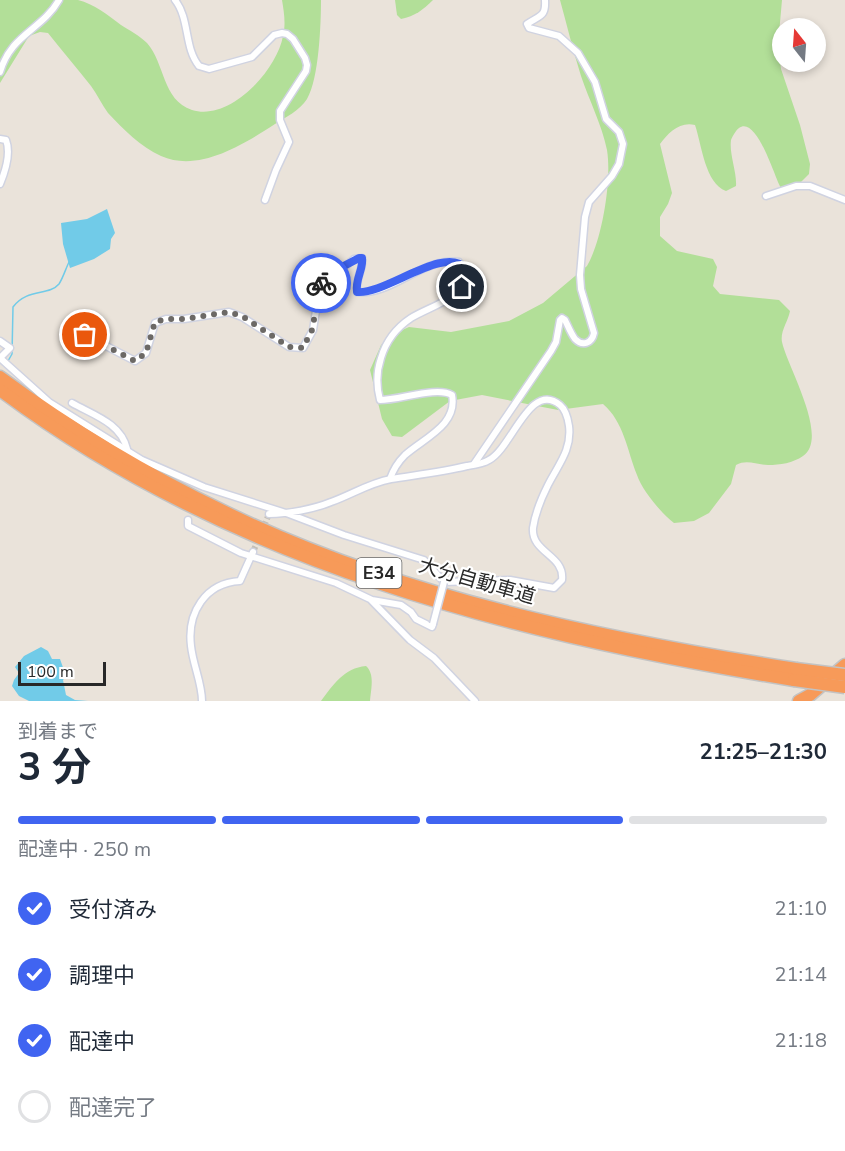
<!DOCTYPE html>
<html lang="ja">
<meta charset="utf-8">
<style>
body{margin:0;font-family:"Nunito Sans","Noto Sans JP",sans-serif;background:#f6f6f7;color:#1f2937;height:100vh;display:flex;flex-direction:column;font-size:22px;white-space:nowrap}
*{box-sizing:border-box;margin:0}
p{font-size:20px;color:#747a83}
.icon{flex:none;width:33px;height:33px;fill:none;stroke:currentColor;stroke-width:2;stroke-linecap:round;stroke-linejoin:round}
.map{position:relative;height:701px;overflow:hidden}
.sheet{display:flex;flex-direction:column;background:#fff;flex:1}
.sheet>*{flex:none}
.needle{width:39px;rotate:343deg}
.controls{position:absolute;left:772px;top:18px;display:grid;gap:12px}
.controls a{display:grid;place-items:center;width:54px;height:54px;border-radius:50%;background:#fff;box-shadow:0 3px 9px #0003;font-size:30px}
.scale{position:absolute;left:18px;bottom:15px;width:88px;box-sizing:border-box;padding-left:6px;border:3px solid #282828;border-top:0;font-size:16px;line-height:21px;white-space:nowrap;color:#282828;-webkit-text-stroke:4px #fff;paint-order:stroke}
.pin{position:absolute;display:grid;place-items:center;width:51px;height:51px;color:#fff;margin:-26px;border:3px solid #fff;border-radius:50%;box-shadow:0 2px 6px #0007}
.courier{position:absolute;display:grid;place-items:center;width:60px;height:60px;margin:-30px;border:4px solid #4064f1;border-radius:50%;background:#fff;color:#222;box-shadow:0 2px 8px #0007}
.summary em{font-style:normal;font-weight:700}
.summary div{display:flex;flex-direction:column-reverse}
.summary{display:flex;align-items:center;justify-content:space-between;height:102px;padding:0 18px}
h1{font-size:39px;font-weight:700;line-height:45px}
.bar{display:grid;grid-template-columns:repeat(4,1fr);gap:9px 6px;align-content:center;height:72px;padding:0 18px}
.bar i{height:8px;border-radius:4px;background:#e0e1e3}
.bar .selected{background:#4064f1}
.bar p{grid-column:span 4}
ol{padding:0 18px;list-style:none}
li{display:flex;align-items:center;gap:18px;height:66px}
li p{margin-inline-start:auto}
li .icon{padding:6px;border-radius:50%;background:#4064f1;color:#fff;stroke-width:4}
li:last-child{color:#747a83}
li i{width:33px;height:33px;border:3px solid #e0e1e3;border-radius:50%}
.map>svg:first-child{display:block}
.green{fill:#b2df98}
.water{fill:#71cbe8}
.lines{fill:none;stroke-linecap:round;stroke-linejoin:round}
.stream{stroke:#71cbe8;stroke-width:1.5}
.street-tunnel{stroke:#c3beb6;stroke-width:6;stroke-dasharray:6 3;stroke-linecap:butt}
.street-casing{stroke:#d0d3e1;stroke-width:9}
.highway-casing{stroke:#c3c3c3;stroke-width:15}
.street{stroke:#fff;stroke-width:6}
.highway{stroke:#f79a59;stroke-width:12}
.street-bridge-casing{stroke:#d0d3e1;stroke-width:9;stroke-linecap:butt}
.highway-bridge-casing{stroke:#c3c3c3;stroke-width:15;stroke-linecap:butt}
.street-bridge{stroke:#fff;stroke-width:6}
.highway-bridge{stroke:#f79a59;stroke-width:12}
.done{stroke:#6c6966;stroke-width:6;stroke-dasharray:0 10.8}
.route{stroke:#4064f1;stroke-width:8}
.labels{text-anchor:middle;dominant-baseline:central;stroke-width:4.5;stroke-linejoin:round;paint-order:stroke}
.shield{fill:#fff;stroke:#686868;stroke-width:1.5}
.shield-label{font-size:18px;font-weight:bold;fill:#282828}
.street-label{font-size:20px;fill:#282828;stroke:#fff}
</style>
<div class="map">
<svg width="845" height="701" viewBox="0 0 845 701">
<rect width="100%" height="100%" fill="#eae3da"/>
<g class="green">
<path d="M0,0C18,0 37,0 55,0C62,0 71,0 78,0C94,4 108,15 121,25C129,30 140,36 147,43C165,63 162,100 192,110C230,122 277,70 283,36C286,24 284,12 282,0H321C321,24 319,79 307,99C300,110 285,118 275,124C244,144 199,173 161,156C141,147 123,129 108,113C102,105 97,94 91,86C77,68 62,51 48,33L40,32L29,36L0,83Z"/>
<path d="M395,0H433C423,10 415,16 401,19L397,15Z"/>
<path d="M560,0H782L778,45L781,69L800,125L810,164L809,174L801,182L781,188C775,179 757,115 739,128C736,130 732,137 731,140C729,154 737,172 736,186L726,191C705,183 702,146 695,125C680,121 668,133 660,144L672,193L668,204L660,217V236L677,251L713,259L717,267L713,286L720,294L779,300L790,311C788,322 780,331 782,342C787,366 830,438 803,456C793,463 780,465 768,465C757,465 747,459 736,465L731,484L709,513L694,521L674,523C661,513 642,490 637,475C627,450 624,422 603,404L558,410L482,395L450,401L402,437L392,436L382,419L370,370L381,345L393,334L409,327L451,332L509,321L543,303L587,266C602,240 612,180 607,150C602,125 589,100 581,76C573,51 567,25 560,0Z"/>
<path d="M366,666C375,674 371,689 370,701H321C333,685 344,668 366,666Z"/>
</g>
<g class="water">
<path d="M107,209L115,233L111,239L110,249L94,259L70,268L63,244L61,223L87,219Z"/>
<path d="M41,647L48,651L52,659H60L66,676L63,680L66,695L75,700L88,701H29L19,696L12,686L14,680L19,673L15,667L24,656Z"/>
</g>
<g class="lines">
<path class="stream" d="M8,361L12,354L13,307C27,288 49,296 59,284C63,278 66,268 69,262"/>
<path class="street-tunnel" d="M253,552L269,514"/>
<g class="street-casing">
<g id="street">
<path d="M175,0C190,19 184,48 199,66L209,69L252,57L274,35L282,33L287,34L293,39L305,58L307,65L306,71L280,111V120L289,142L276,170L265,200"/>
<path d="M0,72C11,34 42,30 59,0"/>
<path d="M0,139L6,140C11,153 5,172 0,184"/>
<path d="M766,196L796,186H810L845,200"/>
<path d="M85,335L135,361L146,353L155,323L166,319H184L229,312L242,317L289,347L303,348L313,330L320,285L323,277L343,268L354,259L362,258C364,268 355,279 357,292C392,296 422,257 459,262L466,272C463,300 432,305 411,318C396,328 386,341 381,358C376,373 376,385 380,400C400,400 437,386 452,395C458,425 424,438 405,455C398,462 393,470 390,479"/>
<path d="M0,341L10,348L0,358"/>
<path d="M0,358L49,402L142,460L204,487L289,514L344,535L424,560L444,582L510,580L554,588L562,580C565,555 531,553 533,528C535,514 542,497 548,485C558,465 572,450 569,426C568,419 566,410 560,405C530,380 512,448 489,460C483,464 474,465 467,466C442,472 416,475 391,479C369,483 351,495 331,502C314,509 288,514 269,514"/>
<path d="M72,403C93,415 121,423 127,449"/>
<path d="M474,464L551,351L556,342L560,320L562,318L565,320C568,326 571,334 575,339C583,347 592,343 594,333L581,289L580,275L585,217L589,202L612,176L619,164L623,144L619,132L606,119L595,82L578,53L559,36L529,28L527,24C540,15 546,17 545,0"/>
<path d="M188,520V526L241,553L336,583L372,600L401,605L411,612L416,619L432,627L433,624"/>
<path d="M372,601L410,640L434,658L475,701"/>
<path d="M202,701C202,683 193,665 191,646C187,613 205,583 240,581L253,552"/>
</g>
</g>
<g class="highway-casing">
<g id="highway">
<path d="M0,377C71,429 146,474 225,512C400,597 604,639 796,669"/>
<path d="M0,390C231,563 514,635 794,680"/>
<path d="M799,701L810,695L845,665"/>
</g>
</g>
<use href="#street" class="street"/>
<use href="#highway" class="highway"/>
<g class="street-bridge-casing">
<path id="street-bridge" d="M433,624L444,582"/>
</g>
<g class="highway-bridge-casing">
<g id="highway-bridge">
<path d="M796,669L845,675"/>
<path d="M794,680L845,687"/>
</g>
</g>
<use href="#street-bridge" class="street-bridge"/>
<use href="#highway-bridge" class="highway-bridge"/>
</g>
<g class="lines">
<path class="done" d="M85,335L135,361L146,353L155,322L166,319H184L229,312L242,316L289,347L303,348L312,330L321,283"/>
<path class="route" d="M321,283L323,277L359,258H362C364,268 355,279 357,292C385,295 444,245 465,268V279L462,287"/>
</g>
<g class="labels">
<rect class="shield" x="356.5" y="558" width="45" height="30" rx="4.5"/>
<g class="shield-label">
<text x="379" y="573">E34</text>
</g>
<g class="street-label">
<text transform="translate(477 581) rotate(16)">大分自動車道</text>
</g>
</g>
</svg>
<div class="controls">
<a><svg class="needle" viewBox="-14 -14 28 28"><path d="M0-13l5 13h-10z" fill="#e53935"/><path d="M0 13l5-13h-10z" fill="#747a83"/></svg></a>
</div>
<div class="scale">100 m</div>
<div class="pin" style="left:85px;top:335px;background:#ea580c"><svg class="icon" aria-label="bag" viewBox="0 0 24 24"><path d="M5 8h14l-1 12H6zM9 8a3 3 0 0 1 6 0"/></svg></div>
<div class="pin" style="left:462px;top:287px;background:#1f2937"><svg class="icon" aria-label="home" viewBox="0 0 24 24"><path d="M3 11l9-7 9 7M6 9v11h12V9"/></svg></div>
<div class="courier" style="left:321px;top:283px"><svg class="icon" aria-label="bike" viewBox="0 0 24 24"><circle cx="6" cy="16" r="4"/><circle cx="18" cy="16" r="4"/><path d="M6 16l4-8h5l3 8M10 8l3 8H6M13 5h3"/></svg></div>
</div>
<section class="sheet">
<div class="summary"><div><h1>3 分</h1><p>到着まで</p></div><em>21:25–21:30</em></div>
<div class="bar"><i class="selected"></i><i class="selected"></i><i class="selected"></i><i></i><p>配達中 · 250 m</p></div>
<ol>
<li><svg class="icon" aria-label="check" viewBox="0 0 24 24"><path d="M5 12l5 5 9-10"/></svg>受付済み<p>21:10</p></li>
<li><svg class="icon" aria-label="check" viewBox="0 0 24 24"><path d="M5 12l5 5 9-10"/></svg>調理中<p>21:14</p></li>
<li><svg class="icon" aria-label="check" viewBox="0 0 24 24"><path d="M5 12l5 5 9-10"/></svg>配達中<p>21:18</p></li>
<li><i></i>配達完了</li>
</ol>
</section>
